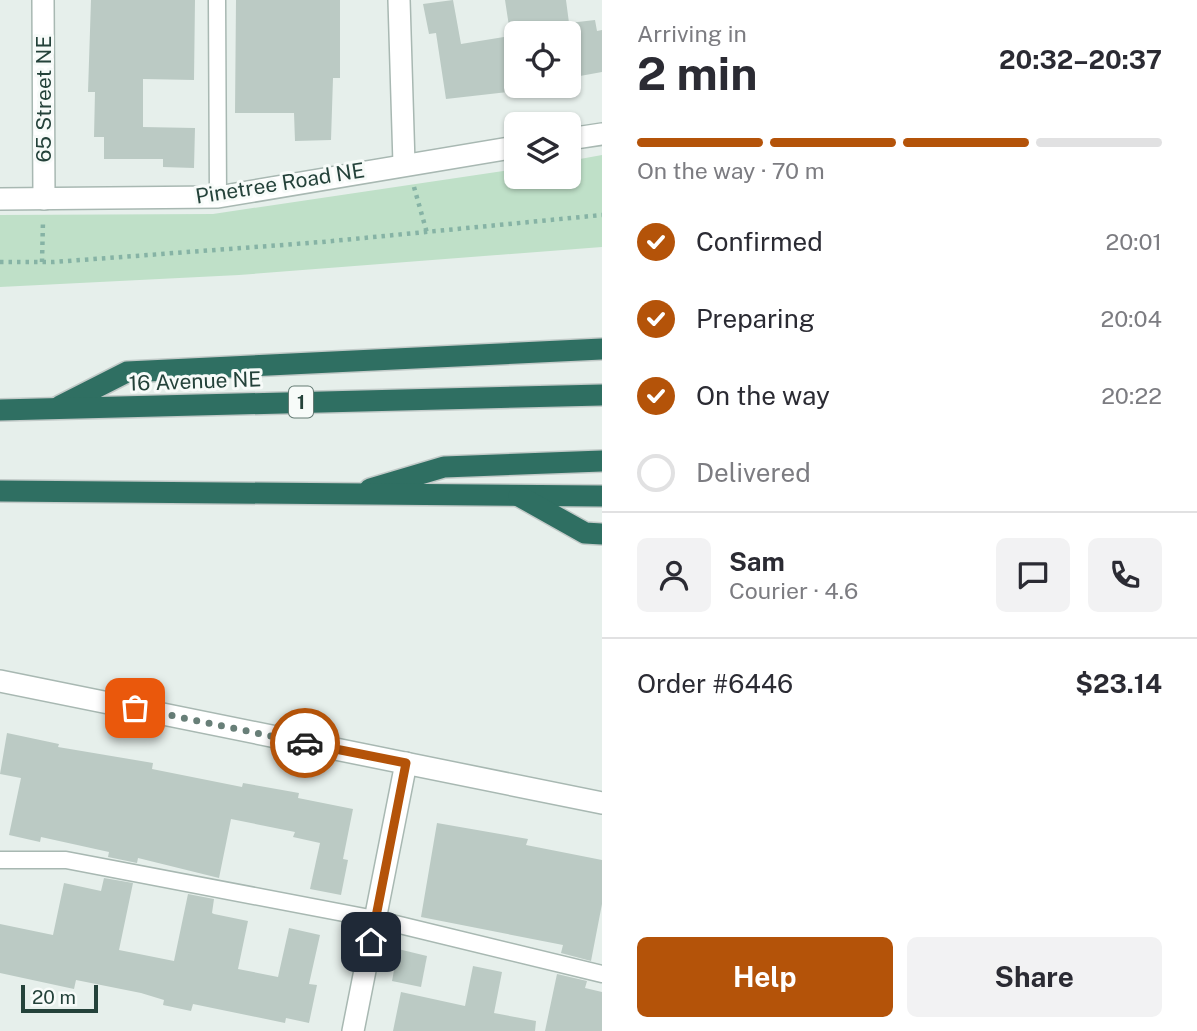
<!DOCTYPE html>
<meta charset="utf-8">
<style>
body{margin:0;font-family:"Public Sans",sans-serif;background:#f2f2f3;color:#2b2b33;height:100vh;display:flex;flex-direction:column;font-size:26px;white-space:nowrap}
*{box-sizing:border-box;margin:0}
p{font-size:23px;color:#7c7c81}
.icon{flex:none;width:38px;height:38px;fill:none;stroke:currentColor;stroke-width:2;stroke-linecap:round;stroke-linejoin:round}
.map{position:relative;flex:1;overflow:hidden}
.drawer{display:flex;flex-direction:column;background:#fff;width:595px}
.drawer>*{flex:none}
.buttons{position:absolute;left:504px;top:21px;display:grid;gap:14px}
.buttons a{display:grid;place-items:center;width:77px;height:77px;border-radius:10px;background:#fff;box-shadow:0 2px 5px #0004;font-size:35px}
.scale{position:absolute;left:21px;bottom:18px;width:77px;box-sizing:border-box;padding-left:7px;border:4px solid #24423a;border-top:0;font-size:19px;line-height:24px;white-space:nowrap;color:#24423a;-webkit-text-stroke:5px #f7fbf9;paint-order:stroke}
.pin{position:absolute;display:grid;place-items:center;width:60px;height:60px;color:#fff;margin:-30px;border-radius:14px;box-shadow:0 4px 10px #0006}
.courier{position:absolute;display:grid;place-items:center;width:70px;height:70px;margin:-35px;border:5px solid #b45309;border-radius:50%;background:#fff;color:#222;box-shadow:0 2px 9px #0007}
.headline em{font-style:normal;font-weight:700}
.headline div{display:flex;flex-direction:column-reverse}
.headline{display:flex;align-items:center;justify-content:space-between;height:119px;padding:0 35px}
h1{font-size:46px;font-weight:700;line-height:52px}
.bar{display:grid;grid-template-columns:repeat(4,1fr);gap:10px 7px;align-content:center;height:84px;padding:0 35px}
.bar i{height:9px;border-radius:5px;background:#e1e1e2}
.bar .current{background:#b45309}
.bar p{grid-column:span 4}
.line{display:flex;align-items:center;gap:18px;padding:0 35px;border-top:2px solid #e1e1e2}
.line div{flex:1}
.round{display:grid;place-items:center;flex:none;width:74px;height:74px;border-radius:10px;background:#f2f2f3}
ol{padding:0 35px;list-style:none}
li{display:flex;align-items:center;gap:21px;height:77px}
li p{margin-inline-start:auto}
li .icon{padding:7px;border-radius:50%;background:#b45309;color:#fff;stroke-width:4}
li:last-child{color:#7c7c81}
li i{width:38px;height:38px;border:4px solid #e1e1e2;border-radius:50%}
.primary-button{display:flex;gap:14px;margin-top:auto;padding:14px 35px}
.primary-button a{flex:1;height:80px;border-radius:10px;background:#b45309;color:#fff;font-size:28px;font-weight:700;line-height:80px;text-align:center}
.primary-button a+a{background:#f2f2f3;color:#2b2b33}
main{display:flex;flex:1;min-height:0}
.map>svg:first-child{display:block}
.green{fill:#bfe0c8}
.building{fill:#bbcac4}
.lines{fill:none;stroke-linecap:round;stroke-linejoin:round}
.lane-casing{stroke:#a8b8b2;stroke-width:19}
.street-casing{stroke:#a8b8b2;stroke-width:24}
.highway-casing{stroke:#c2cac8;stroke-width:24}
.path{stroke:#86b3a5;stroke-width:4.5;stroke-dasharray:3.5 5;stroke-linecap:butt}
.lane{stroke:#fff;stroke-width:16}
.street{stroke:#fff;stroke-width:21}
.highway{stroke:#2f6f62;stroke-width:21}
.done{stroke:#687f78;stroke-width:7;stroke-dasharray:0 12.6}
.route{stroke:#b45309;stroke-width:9}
.labels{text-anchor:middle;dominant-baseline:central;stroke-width:6;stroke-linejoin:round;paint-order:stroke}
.shield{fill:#f7fbf9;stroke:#637a73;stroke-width:2}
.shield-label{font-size:19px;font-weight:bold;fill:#24423a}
.street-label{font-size:21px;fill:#24423a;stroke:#f7fbf9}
</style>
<main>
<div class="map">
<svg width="602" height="1031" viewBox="0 0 602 1031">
<rect width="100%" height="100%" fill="#e6efeb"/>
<path class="green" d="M602,155V247L239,275L0,287V215L213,214L516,169V177H569V161Z"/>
<g class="building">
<path d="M91,0H195L194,80L143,79V127L195,128L194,168L163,167V159H104V137H94L95,92H88Z"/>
<path d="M236,0H340V78H333L331,140L295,141L294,113H235Z"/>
<path d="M453,0L461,44L516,35V91L446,99L436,33L429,34L423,4Z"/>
<path d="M505,0H566L569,23L595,20L597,31L602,30V72L569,78V33H510Z"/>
<path d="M7,733L59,744L58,747L153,763L152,769L242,787L243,783L299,793L298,798L353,809L343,859L348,860L341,895L310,889L320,843L293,837L295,832L231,819L219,878L138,858L137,863L108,857L109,852L41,837L40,842L9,835L21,778L0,774Z"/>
<path d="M437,823L528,839L526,845L602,860V904L591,961L561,953L563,945L421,917Z"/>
<path d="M104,878L133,883L119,950L174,961L188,894L214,899L212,913L214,914L248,921L238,969L278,977L289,928L320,935L309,984L317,985L309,1023L286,1018L285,1023L193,1004L191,1011L163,1005L164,1000L141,993L76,980L74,989L0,973V924L53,935L64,883L101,891Z"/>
<path d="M398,949L427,956L421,987L392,981Z"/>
<path d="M473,966L502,972L494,1013L536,1021L535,1031H393L401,992L465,1006Z"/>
<path d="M557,974L587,981L585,988L602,992V1031H545Z"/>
</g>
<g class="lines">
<g class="lane-casing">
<g id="lane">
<path d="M217,0L218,197"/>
<path d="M0,860H66L375,919L602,974"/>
</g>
</g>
<g class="street-casing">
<g id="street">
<path d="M43,0L44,199"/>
<path d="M399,0L404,164"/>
<path d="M569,139L602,134"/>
<path d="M0,199L218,197L516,147"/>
<path d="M0,681L602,803"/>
<path d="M353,1031L406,763"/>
</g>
</g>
<g class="highway-casing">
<g id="highway">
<path d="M60,406L127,372L602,349"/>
<path d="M0,410L602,395"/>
<path d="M370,489L444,467L602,461"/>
<path d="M0,491L602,496"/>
<path d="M519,496L585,533L602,534"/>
</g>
</g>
<g class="path">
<path d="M414,187L427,233"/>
<path d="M0,262H54L322,242L602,215"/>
<path d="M42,262L43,221"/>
</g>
<use href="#lane" class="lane"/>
<use href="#street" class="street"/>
<use href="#highway" class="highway"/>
</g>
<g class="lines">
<path class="done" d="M135,708L305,743"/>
<path class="route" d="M305,743L406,763L371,942"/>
</g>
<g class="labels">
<rect class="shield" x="289" y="386.5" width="24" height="31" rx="5"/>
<g class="shield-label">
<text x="301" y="402">1</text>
</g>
<g class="street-label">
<text transform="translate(43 99) rotate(-90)">65 Street NE</text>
<text transform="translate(280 183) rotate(-9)">Pinetree Road NE</text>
<text transform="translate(195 381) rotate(-2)">16 Avenue NE</text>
</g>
</g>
</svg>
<div class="buttons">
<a><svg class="icon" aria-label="locate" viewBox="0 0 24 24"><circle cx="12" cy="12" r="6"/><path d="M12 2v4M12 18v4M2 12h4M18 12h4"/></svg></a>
<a><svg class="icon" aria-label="layers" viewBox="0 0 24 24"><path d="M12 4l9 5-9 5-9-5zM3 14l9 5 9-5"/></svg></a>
</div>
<div class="scale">20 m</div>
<div class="pin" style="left:135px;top:708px;background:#ea580c"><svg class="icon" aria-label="bag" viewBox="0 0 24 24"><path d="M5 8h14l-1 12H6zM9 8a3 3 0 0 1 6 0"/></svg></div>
<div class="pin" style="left:371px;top:942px;background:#1f2937"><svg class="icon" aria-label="home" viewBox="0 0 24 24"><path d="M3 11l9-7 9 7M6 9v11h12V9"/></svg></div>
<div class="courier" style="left:305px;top:743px"><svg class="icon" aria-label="car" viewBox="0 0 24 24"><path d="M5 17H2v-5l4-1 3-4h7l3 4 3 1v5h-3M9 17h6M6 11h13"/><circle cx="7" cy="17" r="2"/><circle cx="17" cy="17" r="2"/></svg></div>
</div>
<section class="drawer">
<div class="headline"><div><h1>2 min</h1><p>Arriving in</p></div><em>20:32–20:37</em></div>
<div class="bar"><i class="current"></i><i class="current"></i><i class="current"></i><i></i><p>On the way · 70 m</p></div>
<ol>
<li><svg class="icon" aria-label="check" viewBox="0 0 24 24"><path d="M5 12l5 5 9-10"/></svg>Confirmed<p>20:01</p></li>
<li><svg class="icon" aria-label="check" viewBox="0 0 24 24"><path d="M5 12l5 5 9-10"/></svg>Preparing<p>20:04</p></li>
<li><svg class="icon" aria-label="check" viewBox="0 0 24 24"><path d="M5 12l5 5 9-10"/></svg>On the way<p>20:22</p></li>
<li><i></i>Delivered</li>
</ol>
<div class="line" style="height:126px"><a class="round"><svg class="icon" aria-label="person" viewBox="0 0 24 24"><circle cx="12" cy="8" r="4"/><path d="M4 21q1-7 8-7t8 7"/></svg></a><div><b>Sam</b><p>Courier · 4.6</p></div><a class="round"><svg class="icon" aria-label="chat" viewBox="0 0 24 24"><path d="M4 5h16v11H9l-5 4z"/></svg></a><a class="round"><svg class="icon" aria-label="phone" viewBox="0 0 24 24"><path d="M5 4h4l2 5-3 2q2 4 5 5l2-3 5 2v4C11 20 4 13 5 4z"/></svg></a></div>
<div class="line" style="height:91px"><div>Order #6446</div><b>$23.14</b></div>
<div class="primary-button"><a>Help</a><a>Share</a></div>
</section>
</main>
